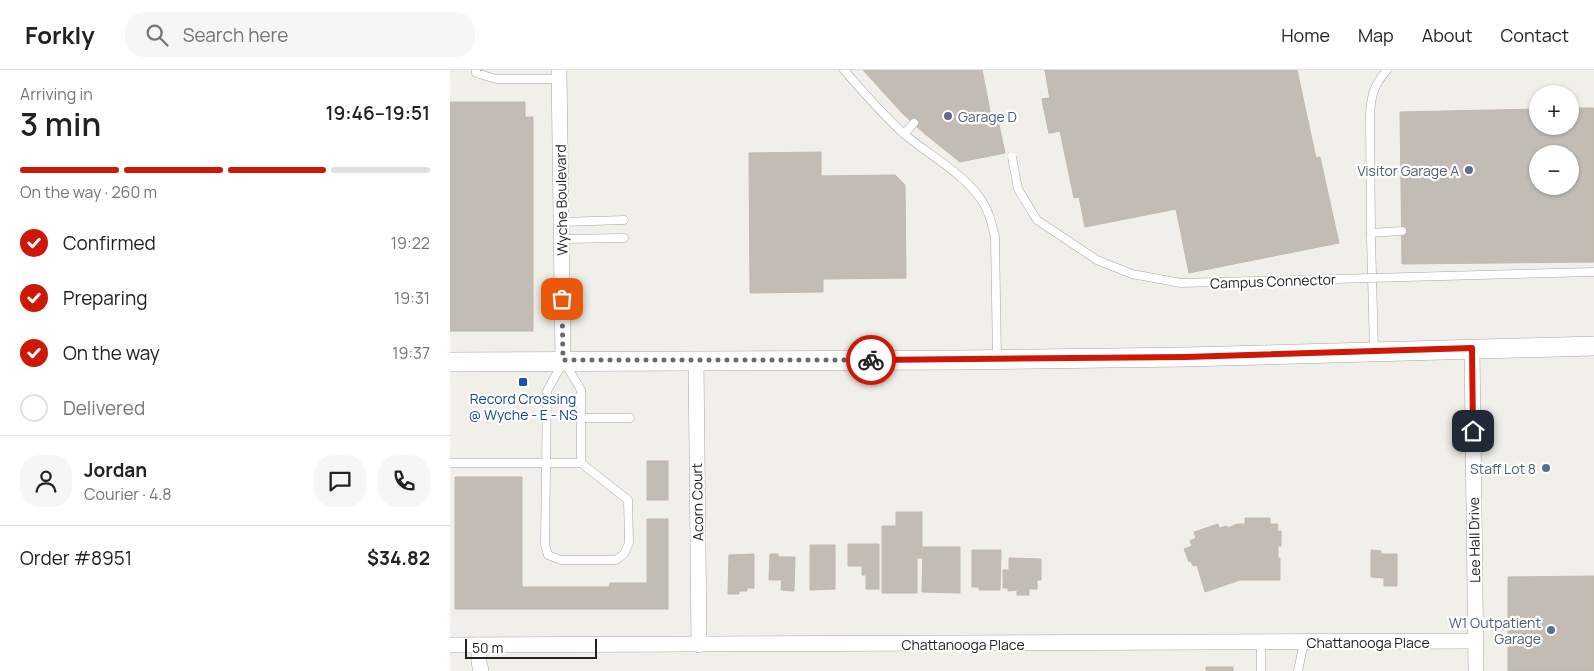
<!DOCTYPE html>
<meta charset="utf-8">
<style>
body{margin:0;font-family:Manrope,sans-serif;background:#f6f6f6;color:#222;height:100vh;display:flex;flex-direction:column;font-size:19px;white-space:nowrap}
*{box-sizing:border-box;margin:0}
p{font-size:16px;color:#767676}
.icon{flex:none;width:28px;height:28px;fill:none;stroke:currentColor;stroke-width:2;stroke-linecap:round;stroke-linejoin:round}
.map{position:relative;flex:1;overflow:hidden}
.panel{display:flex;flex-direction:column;background:#fff;width:450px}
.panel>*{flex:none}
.controls{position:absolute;left:1079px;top:15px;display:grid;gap:10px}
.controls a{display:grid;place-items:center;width:50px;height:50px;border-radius:50%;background:#fff;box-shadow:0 1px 4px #0004;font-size:25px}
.scale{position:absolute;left:15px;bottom:12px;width:132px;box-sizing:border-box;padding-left:5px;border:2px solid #222;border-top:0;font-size:14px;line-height:18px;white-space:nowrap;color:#222;-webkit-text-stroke:4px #fff;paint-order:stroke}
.pin{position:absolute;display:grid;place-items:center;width:42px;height:42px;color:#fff;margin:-21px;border-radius:10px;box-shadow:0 2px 8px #0006}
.courier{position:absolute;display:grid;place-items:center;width:50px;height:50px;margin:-25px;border:4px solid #cd1806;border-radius:50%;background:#fff;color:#222;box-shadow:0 1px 6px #0007}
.overview em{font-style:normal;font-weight:600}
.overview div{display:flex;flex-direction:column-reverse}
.overview{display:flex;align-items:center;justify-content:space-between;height:85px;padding:0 20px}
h1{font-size:32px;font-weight:600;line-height:38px}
.bar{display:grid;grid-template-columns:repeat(4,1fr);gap:8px 5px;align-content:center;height:60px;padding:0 20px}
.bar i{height:6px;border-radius:4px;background:#e0e0e0}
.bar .current{background:#cd1806}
.bar p{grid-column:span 4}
.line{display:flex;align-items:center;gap:12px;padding:0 20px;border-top:1px solid #e0e0e0}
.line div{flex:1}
.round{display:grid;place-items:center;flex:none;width:52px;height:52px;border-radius:20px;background:#f6f6f6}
ol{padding:0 20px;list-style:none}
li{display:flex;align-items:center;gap:15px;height:55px}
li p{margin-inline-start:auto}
li .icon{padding:5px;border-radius:50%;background:#cd1806;color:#fff;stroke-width:4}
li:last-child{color:#767676}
li i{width:28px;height:28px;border:2px solid #e0e0e0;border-radius:50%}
header{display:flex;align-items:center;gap:30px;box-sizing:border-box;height:70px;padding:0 25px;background:#fff;border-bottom:1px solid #e0e0e0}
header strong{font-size:24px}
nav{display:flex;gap:28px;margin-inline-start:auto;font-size:18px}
.search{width:350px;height:45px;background:#f6f6f6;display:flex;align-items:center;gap:12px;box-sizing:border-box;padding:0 18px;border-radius:20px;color:#767676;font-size:19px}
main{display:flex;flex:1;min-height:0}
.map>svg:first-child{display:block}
.building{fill:#c2bcb5;stroke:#c3b8ab;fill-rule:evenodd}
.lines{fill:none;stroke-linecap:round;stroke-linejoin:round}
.service-casing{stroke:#a6a6a6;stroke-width:9}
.minor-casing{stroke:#a6a6a6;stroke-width:16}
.tertiary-casing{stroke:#a6a6a6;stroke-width:20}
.service{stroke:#fff;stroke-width:8}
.minor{stroke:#fff;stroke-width:15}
.tertiary{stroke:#fff;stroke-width:19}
.service-bridge-casing{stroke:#a6a6a6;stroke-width:9;stroke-linecap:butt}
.service-bridge{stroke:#fff;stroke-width:8}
.done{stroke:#6a6a68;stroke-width:5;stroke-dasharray:0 9}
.route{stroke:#cd1806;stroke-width:6}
.service-dot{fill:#5c6f8a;stroke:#fff;stroke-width:2}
.transit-dot{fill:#1a4fb4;stroke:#fff;stroke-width:2}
.labels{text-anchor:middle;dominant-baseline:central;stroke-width:4.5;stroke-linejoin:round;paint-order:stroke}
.service-label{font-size:14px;fill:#4e5e75;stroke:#fff;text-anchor:end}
.street-label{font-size:14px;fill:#222;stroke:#fff}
.transit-label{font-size:14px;fill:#164399;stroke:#fff}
</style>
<header>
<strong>Forkly</strong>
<div class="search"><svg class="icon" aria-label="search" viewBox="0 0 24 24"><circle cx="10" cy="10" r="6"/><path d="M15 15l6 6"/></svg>Search here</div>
<nav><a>Home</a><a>Map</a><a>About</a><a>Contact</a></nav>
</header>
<main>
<section class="panel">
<div class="overview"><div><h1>3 min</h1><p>Arriving in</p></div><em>19:46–19:51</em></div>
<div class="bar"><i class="current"></i><i class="current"></i><i class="current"></i><i></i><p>On the way · 260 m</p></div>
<ol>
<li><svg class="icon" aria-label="check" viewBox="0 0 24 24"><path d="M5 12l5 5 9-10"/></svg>Confirmed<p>19:22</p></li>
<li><svg class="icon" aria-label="check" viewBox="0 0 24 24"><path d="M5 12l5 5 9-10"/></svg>Preparing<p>19:31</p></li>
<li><svg class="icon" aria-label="check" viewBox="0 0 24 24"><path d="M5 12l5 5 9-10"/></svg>On the way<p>19:37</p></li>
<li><i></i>Delivered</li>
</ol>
<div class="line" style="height:90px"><a class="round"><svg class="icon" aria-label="person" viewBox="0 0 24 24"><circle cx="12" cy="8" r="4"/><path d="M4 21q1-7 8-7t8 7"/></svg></a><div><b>Jordan</b><p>Courier · 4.8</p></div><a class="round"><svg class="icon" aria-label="chat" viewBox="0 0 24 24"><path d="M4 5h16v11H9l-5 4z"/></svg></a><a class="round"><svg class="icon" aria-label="phone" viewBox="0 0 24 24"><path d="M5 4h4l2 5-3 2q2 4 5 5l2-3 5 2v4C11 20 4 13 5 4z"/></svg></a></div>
<div class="line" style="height:65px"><div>Order #8951</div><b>$34.82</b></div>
</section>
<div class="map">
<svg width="1144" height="601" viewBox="0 0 1144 601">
<rect width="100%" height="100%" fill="#f1efe9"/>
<g class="building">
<path d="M413,0H532L542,51L548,50L555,83L510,92L475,64L452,43Z"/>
<path d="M595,0H836L853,90L736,114V116L706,123L691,45L599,63L592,29L600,28Z"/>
<path d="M595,0H847L866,88L870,87L889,173L739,203L726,139L635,157L629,127L624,128L610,61L599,63L592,29L600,28Z"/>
<path d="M0,32H75V47H83V261H0Z"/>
<path d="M1120,38H1144V192L952,194L950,42L1088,39V56H1120ZM1088,84H1120V116H1088Z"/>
<path d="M371,82V106L445,105L455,115L456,208L373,209V222L300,223L299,83Z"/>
<rect x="197" y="391" width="21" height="39"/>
<path d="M5,407H72V517H159L160,513H197V449H218V539H5Z"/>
<path d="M446,442H472V488H467V523H432V456H446Z"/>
<path d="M795,448H820V454H828L827,461H831V476H828V488H830V510H790L755,522L747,495L743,496L741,491L739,492L734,479L742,476L740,471L746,468L744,462L768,454L769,458L777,456L778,458L787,454H795Z"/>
<path d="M398,474H429V519H416V505H412V496H398Z"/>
<path d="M360,475H385V519L360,520Z"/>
<path d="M473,477H510V523L472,522Z"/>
<path d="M522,480H551L550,520H529V517H522Z"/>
<path d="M921,480L931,481V484H947V516H934V508L921,507Z"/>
<path d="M304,484V518H297V521H289V524H278L279,485Z"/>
<path d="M320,484H328V487H345L344,521L331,520L332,510H319Z"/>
<path d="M559,488L591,489V510H587V519H579V525H567V520L558,521V518H553V500H559Z"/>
<path d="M1144,506V601H1058V507Z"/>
<rect x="756" y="597" width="27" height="4"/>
</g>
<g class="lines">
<g class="service-casing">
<g id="service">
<path d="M26,0V3L46,9H109"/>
<path d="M394,0C413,22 432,44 454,64C479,85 518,106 534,134C540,144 542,155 545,167L547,289"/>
<path d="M454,64L464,53"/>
<path d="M112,152L174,150"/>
<path d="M921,163L952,161"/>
<path d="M112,169L174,168"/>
<path d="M924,281L921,168L920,45C921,25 924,15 937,0"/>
<path d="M115,293L131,320V393"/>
<path d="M131,348H180"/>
<path d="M0,393H131L178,430L179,473L174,484L166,490H111L98,485L95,475L97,321L112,294"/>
<path d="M811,572V601"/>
<path d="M848,601L854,572"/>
</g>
</g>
<g class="minor-casing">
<g id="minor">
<path d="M109,0L113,290"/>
<path d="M1022,278L1026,601"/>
<path d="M246,290L249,575"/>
<path d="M0,575L1025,571"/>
<path d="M29,575V592L31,601"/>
</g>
</g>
<g class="tertiary-casing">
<path id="tertiary" d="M0,292L512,290L736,287L1144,276"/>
</g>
<use href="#service" class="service"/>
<use href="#minor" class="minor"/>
<use href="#tertiary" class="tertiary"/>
<g class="service-bridge-casing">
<path id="service-bridge" d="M562,87L568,119L587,150L647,190L682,204L731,213L1144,202"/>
</g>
<use href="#service-bridge" class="service-bridge"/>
</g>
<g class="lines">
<path class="done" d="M112,229L113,290H421"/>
<path class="route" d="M421,290L736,287L1022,278L1023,361"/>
</g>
<g class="service-dot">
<circle cx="498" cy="46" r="5"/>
<circle cx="1019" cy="100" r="5"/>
<circle cx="1096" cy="398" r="5"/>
<circle cx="1101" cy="560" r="5"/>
</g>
<rect class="transit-dot" x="68" y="307" width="10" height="10" rx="2.5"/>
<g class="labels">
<g class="service-label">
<text x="508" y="46" text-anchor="start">Garage D</text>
<text x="1009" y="100">Visitor Garage A</text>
<text x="1086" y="398">Staff Lot 8</text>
<text x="1091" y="552">W1 Outpatient<tspan x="1091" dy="16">Garage</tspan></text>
</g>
<g class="street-label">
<text transform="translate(111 130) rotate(-91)">Wyche Boulevard</text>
<text transform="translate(823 211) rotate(-2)">Campus Connector</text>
<text transform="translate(247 432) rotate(-91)">Acorn Court</text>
<text transform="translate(1024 470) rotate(-91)">Lee Hall Drive</text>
<text x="918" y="572">Chattanooga Place</text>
<text x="513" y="574">Chattanooga Place</text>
</g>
<g class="transit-label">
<text x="73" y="328">Record Crossing<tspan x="73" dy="16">@ Wyche - E - NS</tspan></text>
</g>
</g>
</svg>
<div class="controls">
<a>+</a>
<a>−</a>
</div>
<div class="scale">50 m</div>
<div class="pin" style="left:112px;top:229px;background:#ea580c"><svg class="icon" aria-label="bag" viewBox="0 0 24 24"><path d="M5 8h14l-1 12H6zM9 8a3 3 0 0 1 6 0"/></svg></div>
<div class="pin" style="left:1023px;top:361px;background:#1f2937"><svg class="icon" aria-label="home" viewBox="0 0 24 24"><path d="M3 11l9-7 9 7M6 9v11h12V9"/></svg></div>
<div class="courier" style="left:421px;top:290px"><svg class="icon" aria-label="bike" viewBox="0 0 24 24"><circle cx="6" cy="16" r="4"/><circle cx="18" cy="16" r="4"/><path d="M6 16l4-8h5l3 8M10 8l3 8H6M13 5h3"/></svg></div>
</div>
</main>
